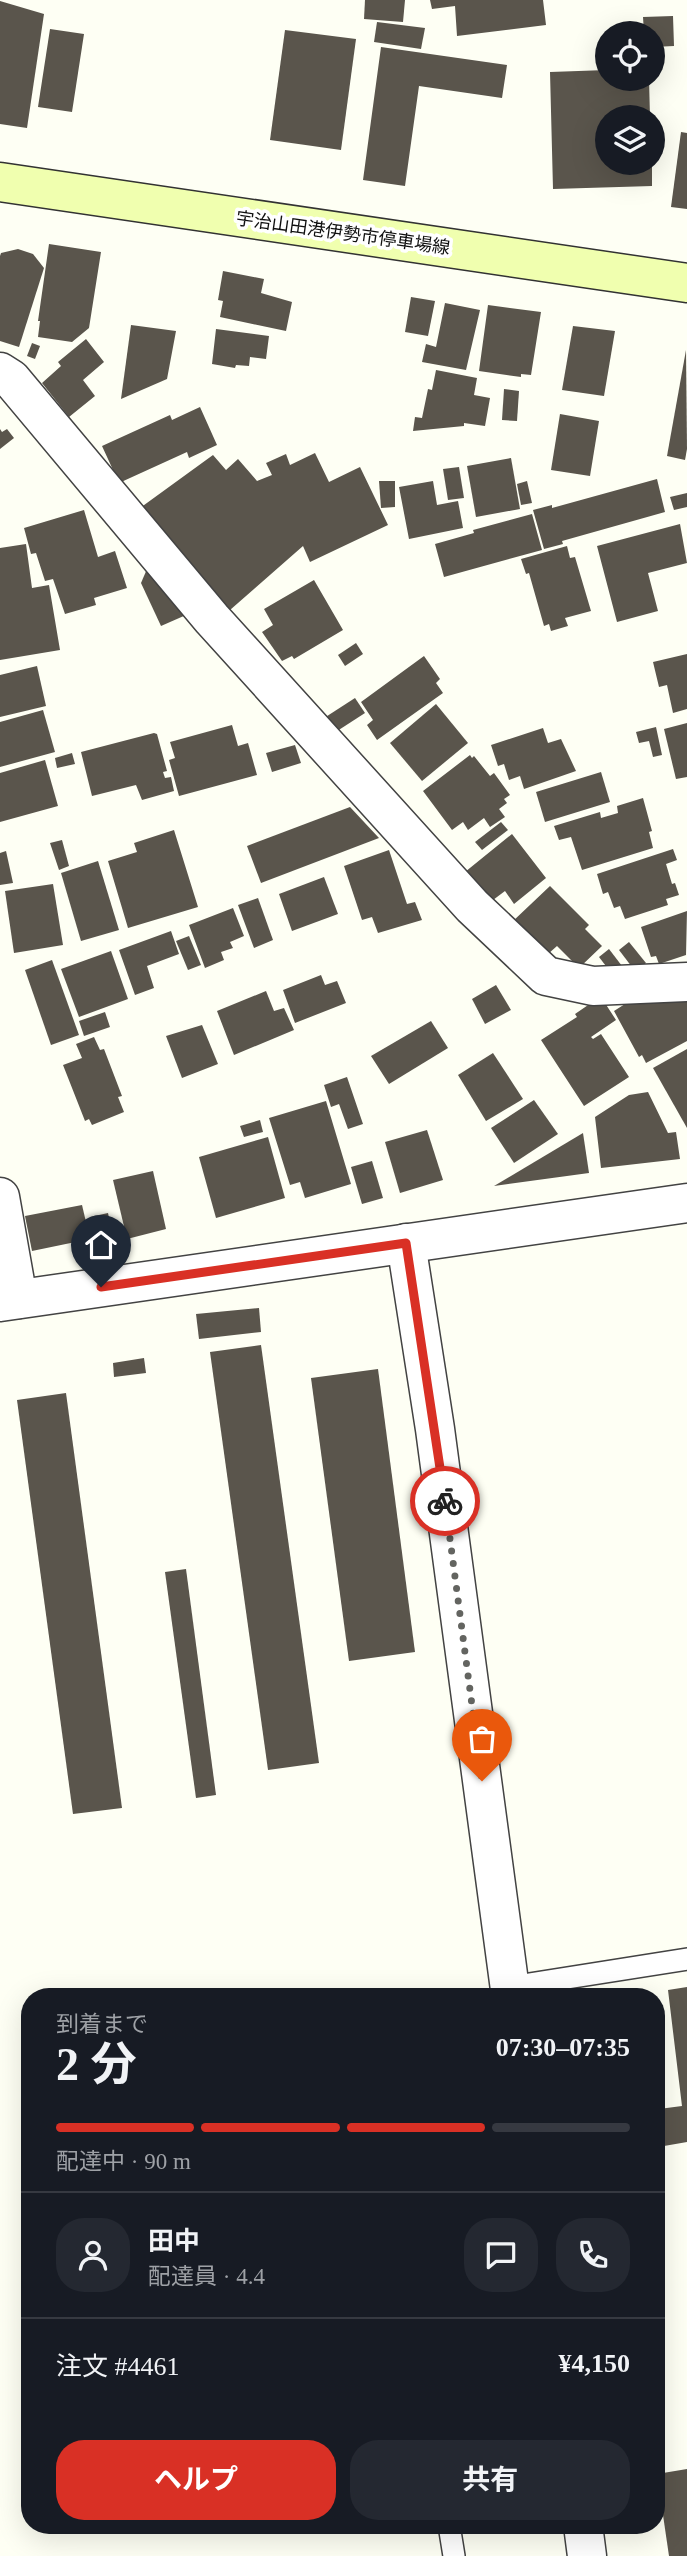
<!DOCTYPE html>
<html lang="ja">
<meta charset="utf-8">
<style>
body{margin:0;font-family:"Times New Roman","Noto Sans JP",serif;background:#242831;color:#f1f3f6;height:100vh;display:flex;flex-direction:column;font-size:26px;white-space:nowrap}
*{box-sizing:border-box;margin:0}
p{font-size:23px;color:#9ea1a6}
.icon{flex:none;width:38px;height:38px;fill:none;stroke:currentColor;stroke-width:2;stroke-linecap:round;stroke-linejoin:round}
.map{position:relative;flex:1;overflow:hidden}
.details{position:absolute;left:21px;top:1988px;width:644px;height:546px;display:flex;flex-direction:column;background:#171b24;border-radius:28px;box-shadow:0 7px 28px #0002}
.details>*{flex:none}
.fabs{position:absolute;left:595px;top:21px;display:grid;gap:14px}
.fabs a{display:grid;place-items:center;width:70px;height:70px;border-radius:50%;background:#171b24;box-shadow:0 7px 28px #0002;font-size:35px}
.pin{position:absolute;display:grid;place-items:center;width:60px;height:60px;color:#fff;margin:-72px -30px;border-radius:50% 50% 50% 0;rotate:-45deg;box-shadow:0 0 7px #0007}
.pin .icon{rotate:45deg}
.courier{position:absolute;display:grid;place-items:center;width:70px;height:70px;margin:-35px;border:5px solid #d93025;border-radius:50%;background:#fff;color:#222;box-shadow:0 2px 9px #0007}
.head em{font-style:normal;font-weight:700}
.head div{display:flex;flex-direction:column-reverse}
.head{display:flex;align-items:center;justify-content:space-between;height:119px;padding:0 35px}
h1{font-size:46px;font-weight:700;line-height:52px}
.bar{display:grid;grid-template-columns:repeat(4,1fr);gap:10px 7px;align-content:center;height:84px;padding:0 35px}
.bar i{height:9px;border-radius:5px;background:#363941}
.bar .on{background:#d93025}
.bar p{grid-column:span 4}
.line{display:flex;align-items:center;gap:18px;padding:0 35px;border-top:2px solid #363941}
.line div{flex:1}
.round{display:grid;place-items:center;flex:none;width:74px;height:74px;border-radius:28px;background:#242831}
.button{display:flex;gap:14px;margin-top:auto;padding:14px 35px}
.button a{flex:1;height:80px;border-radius:28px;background:#d93025;color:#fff;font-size:28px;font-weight:700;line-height:80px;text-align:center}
.button a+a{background:#242831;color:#f1f3f6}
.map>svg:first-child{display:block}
.building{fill:#5a554c}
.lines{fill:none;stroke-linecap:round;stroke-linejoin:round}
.service-casing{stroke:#434343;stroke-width:24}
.minor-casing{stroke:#434343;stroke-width:41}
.tertiary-casing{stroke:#434343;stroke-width:41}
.secondary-casing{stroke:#323232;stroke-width:41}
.service{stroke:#fff;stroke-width:21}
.minor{stroke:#fff;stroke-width:38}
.tertiary{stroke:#fff;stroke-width:38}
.secondary{stroke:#f0ffaf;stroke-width:38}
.done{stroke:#636460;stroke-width:7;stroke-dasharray:0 12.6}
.route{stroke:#d93025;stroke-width:9}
.labels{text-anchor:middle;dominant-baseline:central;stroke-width:7;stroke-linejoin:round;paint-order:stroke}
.street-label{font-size:18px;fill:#101010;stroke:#fff}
</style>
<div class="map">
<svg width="687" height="2556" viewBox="0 0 687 2556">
<rect width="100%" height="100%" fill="#fefff4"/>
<g class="building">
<path d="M365,0H405L403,22L364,19Z"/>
<path d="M430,0H543L546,25L457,36L455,6L432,9Z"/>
<path d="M0,1L44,14L27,128L0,124Z"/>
<path d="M673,16L674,46L653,47V33H644L643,17Z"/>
<path d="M377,22L425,28L421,49L374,42Z"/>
<path d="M50,29L84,34L72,112L38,107Z"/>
<path d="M285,30L356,39L341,150L270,140Z"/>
<path d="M381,47L507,65L502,98L419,86L405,186L363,180Z"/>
<path d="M607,70V79H649L650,117H607V163H652V186L553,189L550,72Z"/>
<path d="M681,132L687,133V209L671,207Z"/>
<path d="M49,244L101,252L89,328L72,342L38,337L40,321H38Z"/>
<path d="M18,249L33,254L44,268L19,347L0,341V256L1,253Z"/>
<path d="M223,271L264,279L261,293L292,302L286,331L220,317L223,301L218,300Z"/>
<path d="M411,297L435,301L428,336L405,332Z"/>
<path d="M445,303L480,310L466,370L422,362L426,344L436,347Z"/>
<path d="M488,305L541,312L531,375L521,374V377L479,371Z"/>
<path d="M131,325L176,331L167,379L121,399Z"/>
<path d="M573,326L615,331L604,396L562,390Z"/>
<path d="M216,329L269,336L266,359L250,357L249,366L236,365L235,368L212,364Z"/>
<path d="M86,339L104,362L83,380L95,396L69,417L42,383L61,366L58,362Z"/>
<path d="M32,343L40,346L35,359L27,356Z"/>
<path d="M686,350L687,449L685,460L667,456Z"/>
<path d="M436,370L477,378L474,395L490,398L485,426L464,423V426L413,431L415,417L422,418L428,389L432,390Z"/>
<path d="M504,389L519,391L517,421L502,420Z"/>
<path d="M200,407L217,445L189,458L187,452L119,483L102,446L170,415L172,420Z"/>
<path d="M560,414L599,421L590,476L551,470Z"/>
<path d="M0,429L2,432L7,429L14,438L0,449Z"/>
<path d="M315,453L329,482L360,467L388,525L310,562L303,546L230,610L140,508L213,455L226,470L238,459L257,481L272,475L266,463L286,454L290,465Z"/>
<path d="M511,458L520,509L476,517L467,466Z"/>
<path d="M459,467L464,498L448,500L443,469Z"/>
<path d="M657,479L665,512L562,541L563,544L544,549L533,510L552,505V508Z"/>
<path d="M379,481H395V507L381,508Z"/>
<path d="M433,481L437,505L458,501L463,528L409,539L399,487Z"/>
<path d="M527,481L532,503L521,505L517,484Z"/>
<path d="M687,493V507L674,510L670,497Z"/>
<path d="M84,510L98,557L115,551L127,588L94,598L96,605L65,614L53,579L45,581L36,553L31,554L24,528Z"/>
<path d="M532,514L542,550L444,577L435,544L474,533L473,530Z"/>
<path d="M680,524L687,563L648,573L658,611L617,622L597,546Z"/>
<path d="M26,544L32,588L49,585L60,650L0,660V548Z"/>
<path d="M567,546L570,558L575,557L591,611L565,618L568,626L551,631L549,624L544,626L529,573L526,574L521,559Z"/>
<path d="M147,569L186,615L161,626L141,583Z"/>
<path d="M314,580L343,630L294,659L292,656L282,661L262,632L273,625L264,609Z"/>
<path d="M356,643L363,654L345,666L338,655Z"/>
<path d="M687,654V709L673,713L667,685L659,687L653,662Z"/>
<path d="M424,656L440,679L436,683L443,693L377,740L367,725L373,720L361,702Z"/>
<path d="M37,666L46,706L0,717V675Z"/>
<path d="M355,698L365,713L331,735L321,720Z"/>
<path d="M436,704L468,743L422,781L390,743Z"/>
<path d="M43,710L55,752L0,767V722Z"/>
<path d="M687,723V777L676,779L664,729Z"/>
<path d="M232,725L238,746L248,743L257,775L179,796L169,760L175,758L170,742Z"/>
<path d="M656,727L662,755L653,757L649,741L639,743L636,732Z"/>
<path d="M543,728L548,743L561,739L576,771L524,789L520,776L509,780L504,764L498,766L491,745Z"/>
<path d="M154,733L157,734L167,771L163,772L165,778L171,777L174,791L142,800L136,785L92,796L81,752Z"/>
<path d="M295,745L301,763L272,772L266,753Z"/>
<path d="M72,753L75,764L57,768L55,758Z"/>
<path d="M470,755L472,758L474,756L490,776L494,773L510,795L504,799L507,803L499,809L505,817L490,827L484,818L468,830L463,822L452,830L423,791Z"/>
<path d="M45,760L58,806L0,822V773Z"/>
<path d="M601,772L610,802L545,822L536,792Z"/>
<path d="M643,798L652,831L649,832L653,848L582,870L571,837L559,840L554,826L600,812L601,818L618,813L617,806Z"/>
<path d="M350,807L379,838L261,883L247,846Z"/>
<path d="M501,822L508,830L482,850L475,842Z"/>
<path d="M174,830L198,907L128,928L108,861L137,852L134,843Z"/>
<path d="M512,834L546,878L514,904L505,891L489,903L465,872Z"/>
<path d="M62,840L69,866L59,870L50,843Z"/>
<path d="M673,849L677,860L666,864L672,884L675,883L679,895L666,899L668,905L625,919L620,906L614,908L608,892L603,894L597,874Z"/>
<path d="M389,850L407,904L415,902L422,920L378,933L372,917L362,920L344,866Z"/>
<path d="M6,851L13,883L0,885V853Z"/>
<path d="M98,861L119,930L81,941L61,873Z"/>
<path d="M324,877L338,914L292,931L279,894Z"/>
<path d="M53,884L63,945L14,953L5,891Z"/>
<path d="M550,886L589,925L585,929L602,946L579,968L557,946L548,954L512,922Z"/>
<path d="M258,898L273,940L254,948L238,905Z"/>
<path d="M233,908L244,936L230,942L233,948L221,952L224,960L205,968L189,925Z"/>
<path d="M687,911L686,955L659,964L656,956L651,957L641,927Z"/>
<path d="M171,931L179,954L147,966L154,988L135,995L119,950Z"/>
<path d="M189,936L201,965L188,970L176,941Z"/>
<path d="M629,942L646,963L635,971L619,950Z"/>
<path d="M609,949L622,966L612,974L599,957Z"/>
<path d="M111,951L128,999L79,1017L61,969Z"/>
<path d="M52,960L79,1035L51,1045L25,970Z"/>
<path d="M321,975L325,985L337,981L346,1003L295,1023L283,990Z"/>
<path d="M496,985L511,1010L485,1024L472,999Z"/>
<path d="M266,991L274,1011L284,1008L294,1030L234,1055L217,1011Z"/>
<path d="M687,998V1041L646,1063L642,1055L639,1057L614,1011L625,1004Z"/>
<path d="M603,1000L616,1020L591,1037L593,1039L601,1034L629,1077L584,1106L541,1040L577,1017L575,1014L594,1001Z"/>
<path d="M105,1012L110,1027L84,1036L79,1021Z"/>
<path d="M431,1021L448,1048L389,1084L371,1056Z"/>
<path d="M202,1025L218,1064L182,1078L166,1036Z"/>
<path d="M94,1037L100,1050L104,1049L122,1096L118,1097L124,1112L92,1125L89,1119L85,1121L63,1065L82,1058L76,1044Z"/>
<path d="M687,1049V1128L653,1068Z"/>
<path d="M493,1053L523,1099L486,1121L458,1075Z"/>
<path d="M347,1077L363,1124L348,1129L339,1104L331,1107L324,1085Z"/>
<path d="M648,1092L668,1133L676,1132L680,1159L601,1168L595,1117L629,1095Z"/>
<path d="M534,1100L558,1134L514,1163L491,1128Z"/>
<path d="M326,1101L351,1184L305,1198L300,1182L290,1185L269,1118Z"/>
<path d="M260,1120L263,1132L244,1137L240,1126Z"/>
<path d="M427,1130L443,1180L400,1193L385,1142Z"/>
<path d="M583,1133L589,1173L494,1186Z"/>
<path d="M268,1137L285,1198L216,1218L199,1157Z"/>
<path d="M372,1161L383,1198L362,1204L351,1167Z"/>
<path d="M153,1171L166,1229L127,1239L113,1180Z"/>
<path d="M82,1205L90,1239L32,1251L25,1216Z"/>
<path d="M108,1213L113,1236L95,1240L90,1217Z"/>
<path d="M259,1308L261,1332L199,1339L196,1314Z"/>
<path d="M261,1345L319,1763L268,1770L210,1352Z"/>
<path d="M144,1358L146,1373L114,1377L113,1363Z"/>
<path d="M378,1369L415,1652L349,1661L311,1378Z"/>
<path d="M66,1393L122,1808L73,1814L17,1400Z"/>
<path d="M186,1569L216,1795L196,1798L165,1572Z"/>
<path d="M687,1987V2142L664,2146L659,2109L682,2106L668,1990Z"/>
<path d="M687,2469V2556H669L657,2474Z"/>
</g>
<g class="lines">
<g class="service-casing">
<g id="service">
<path d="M510,1987L687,1959"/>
<path d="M449,2525L454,2556"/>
</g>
</g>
<g class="minor-casing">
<g id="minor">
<path d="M0,372L11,379L212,619L472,906L546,976L593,986L687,982"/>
<path d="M0,1197L18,1299"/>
<path d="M0,1302L687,1203"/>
</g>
</g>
<g class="tertiary-casing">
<g id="tertiary">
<path d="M406,1243L435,1429L511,1997"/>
<path d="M583,2525L587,2556"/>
</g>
</g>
<g class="secondary-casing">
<path id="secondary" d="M0,182L687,283"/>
</g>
<use href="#service" class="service"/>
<use href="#minor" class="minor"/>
<use href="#tertiary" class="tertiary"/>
<use href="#secondary" class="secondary"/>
</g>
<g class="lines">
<path class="done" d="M445,1501L482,1781"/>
<path class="route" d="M101,1287L406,1243L445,1501"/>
</g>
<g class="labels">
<g class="street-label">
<text transform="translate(343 233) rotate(8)">宇治山田港伊勢市停車場線</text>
</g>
</g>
</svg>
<div class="fabs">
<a><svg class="icon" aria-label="locate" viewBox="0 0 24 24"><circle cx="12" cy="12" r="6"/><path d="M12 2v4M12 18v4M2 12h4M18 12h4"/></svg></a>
<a><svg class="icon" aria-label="layers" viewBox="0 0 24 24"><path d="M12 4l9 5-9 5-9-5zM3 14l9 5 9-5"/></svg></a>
</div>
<div class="pin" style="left:482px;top:1781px;background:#ea580c"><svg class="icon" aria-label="bag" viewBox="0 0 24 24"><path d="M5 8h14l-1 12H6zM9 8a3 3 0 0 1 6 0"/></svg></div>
<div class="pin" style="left:101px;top:1287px;background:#1f2937"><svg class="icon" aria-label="home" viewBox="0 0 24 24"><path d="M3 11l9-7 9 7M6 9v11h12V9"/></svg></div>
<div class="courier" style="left:445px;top:1501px"><svg class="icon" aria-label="bike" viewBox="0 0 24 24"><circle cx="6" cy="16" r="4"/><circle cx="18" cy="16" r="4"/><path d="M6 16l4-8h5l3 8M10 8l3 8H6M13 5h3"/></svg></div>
<section class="details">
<div class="head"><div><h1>2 分</h1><p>到着まで</p></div><em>07:30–07:35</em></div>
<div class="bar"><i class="on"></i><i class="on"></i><i class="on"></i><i></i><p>配達中 · 90 m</p></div>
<div class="line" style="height:126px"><a class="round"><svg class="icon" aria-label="person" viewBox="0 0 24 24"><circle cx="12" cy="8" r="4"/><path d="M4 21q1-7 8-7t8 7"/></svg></a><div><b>田中</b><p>配達員 · 4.4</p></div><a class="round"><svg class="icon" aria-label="chat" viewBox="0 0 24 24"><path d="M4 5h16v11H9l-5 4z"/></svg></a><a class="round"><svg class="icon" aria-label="phone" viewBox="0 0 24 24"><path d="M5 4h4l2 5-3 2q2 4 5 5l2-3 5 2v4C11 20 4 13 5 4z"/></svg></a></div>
<div class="line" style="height:91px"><div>注文 #4461</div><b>¥4,150</b></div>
<div class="button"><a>ヘルプ</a><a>共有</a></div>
</section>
</div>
